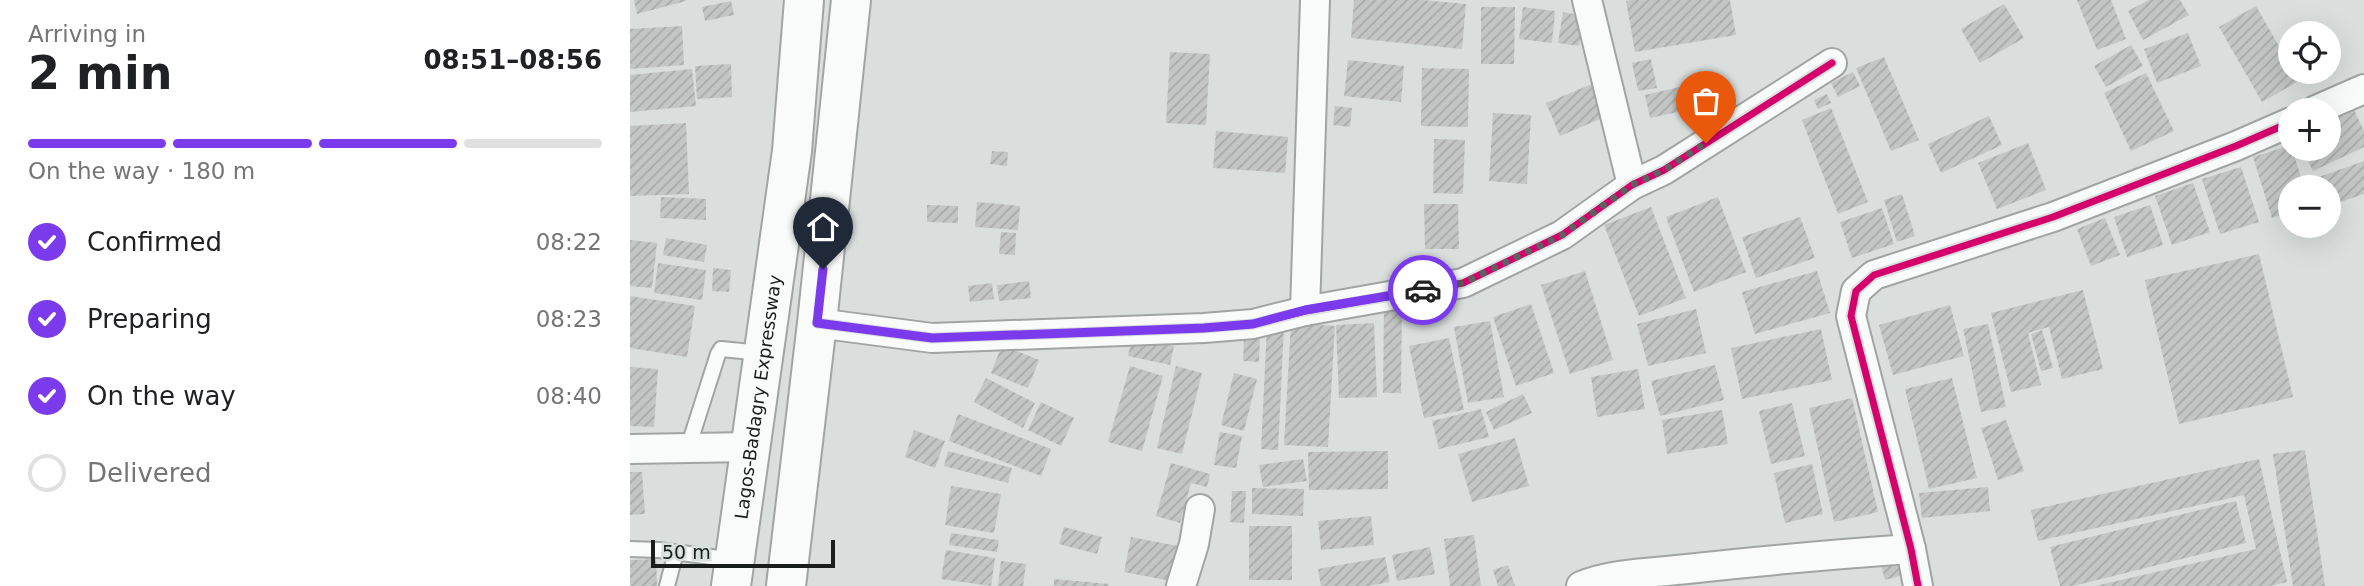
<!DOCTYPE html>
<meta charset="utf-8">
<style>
body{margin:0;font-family:"DejaVu Sans",sans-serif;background:#f2f2f2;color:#202124;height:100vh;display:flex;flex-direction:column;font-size:26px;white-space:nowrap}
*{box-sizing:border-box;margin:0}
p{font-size:23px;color:#757577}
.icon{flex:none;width:38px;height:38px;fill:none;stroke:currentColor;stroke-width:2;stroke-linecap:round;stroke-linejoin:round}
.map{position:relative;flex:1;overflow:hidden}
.panel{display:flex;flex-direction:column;background:#fff;width:630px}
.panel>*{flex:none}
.controls{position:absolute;left:1648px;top:21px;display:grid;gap:14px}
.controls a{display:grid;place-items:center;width:63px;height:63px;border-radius:50%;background:#fff;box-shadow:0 7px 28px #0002;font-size:35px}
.scale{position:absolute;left:21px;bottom:18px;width:184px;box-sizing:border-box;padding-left:7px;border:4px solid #191d1b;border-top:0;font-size:19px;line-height:24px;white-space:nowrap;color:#191d1b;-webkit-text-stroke:5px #d8e1de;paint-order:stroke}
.pin{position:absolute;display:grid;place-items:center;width:60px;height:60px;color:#fff;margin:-72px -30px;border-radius:50% 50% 50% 0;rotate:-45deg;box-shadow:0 0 7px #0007}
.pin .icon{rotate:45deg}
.courier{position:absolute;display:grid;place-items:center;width:70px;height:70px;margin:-35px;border:5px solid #7c3aed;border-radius:50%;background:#fff;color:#222;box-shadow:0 2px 9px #0007}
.overview em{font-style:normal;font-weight:600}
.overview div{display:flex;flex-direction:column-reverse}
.overview{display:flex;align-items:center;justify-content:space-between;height:119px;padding:0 28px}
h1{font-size:46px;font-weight:600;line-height:52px}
.bar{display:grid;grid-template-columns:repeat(4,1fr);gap:10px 7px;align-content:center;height:84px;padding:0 28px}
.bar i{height:9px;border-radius:5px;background:#e0e0e0}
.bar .on{background:#7c3aed}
.bar p{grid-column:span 4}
ol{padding:0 28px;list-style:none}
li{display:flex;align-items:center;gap:21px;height:77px}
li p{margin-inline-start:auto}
li .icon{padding:7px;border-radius:50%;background:#7c3aed;color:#fff;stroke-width:4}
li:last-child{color:#757577}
li i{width:38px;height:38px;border:4px solid #e0e0e0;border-radius:50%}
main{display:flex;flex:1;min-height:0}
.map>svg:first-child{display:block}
.building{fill:url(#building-hatch)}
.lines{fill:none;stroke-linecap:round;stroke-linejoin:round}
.service-casing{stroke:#a0a4a3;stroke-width:18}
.minor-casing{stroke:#a0a4a3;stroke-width:32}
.trunk-casing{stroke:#a0a4a3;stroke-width:42}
.service{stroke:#f9fafa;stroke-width:14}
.minor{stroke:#f9fafa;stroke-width:28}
.trunk{stroke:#f9fafa;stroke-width:38}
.cycleway-casing{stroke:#d8e1de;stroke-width:11}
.cycleway{stroke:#d6006c;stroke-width:7}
.done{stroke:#5d615f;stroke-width:7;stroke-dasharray:0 12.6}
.route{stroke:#7c3aed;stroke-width:9}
.labels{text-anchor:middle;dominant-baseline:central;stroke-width:5;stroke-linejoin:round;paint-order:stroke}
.street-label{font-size:18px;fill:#191d1b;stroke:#d8e1de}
</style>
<main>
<section class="panel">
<div class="overview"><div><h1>2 min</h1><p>Arriving in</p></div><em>08:51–08:56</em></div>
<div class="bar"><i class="on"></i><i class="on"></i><i class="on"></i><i></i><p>On the way · 180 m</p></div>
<ol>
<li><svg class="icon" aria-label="check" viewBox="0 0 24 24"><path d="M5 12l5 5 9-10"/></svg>Confirmed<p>08:22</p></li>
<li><svg class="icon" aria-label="check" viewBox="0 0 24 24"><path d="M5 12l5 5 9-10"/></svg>Preparing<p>08:23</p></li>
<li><svg class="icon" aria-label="check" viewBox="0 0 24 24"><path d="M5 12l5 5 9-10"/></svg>On the way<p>08:40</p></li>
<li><i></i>Delivered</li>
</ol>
</section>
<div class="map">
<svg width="1734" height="586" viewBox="0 0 1734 586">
<defs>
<pattern id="building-hatch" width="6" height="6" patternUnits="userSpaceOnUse" patternTransform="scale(1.75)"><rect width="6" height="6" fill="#c3c6c5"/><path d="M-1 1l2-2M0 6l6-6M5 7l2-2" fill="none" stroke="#a7aaa9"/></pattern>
</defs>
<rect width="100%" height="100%" fill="#dadfdd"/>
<g class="building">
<path d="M4,0H56V1L7,14Z"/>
<path d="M724,0H792L836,4L832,49L721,38Z"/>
<path d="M1002,0H1100L1106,35L1005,52L996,1Z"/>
<path d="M1447,0H1481L1496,39L1467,50Z"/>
<path d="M1519,0H1550L1559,15L1513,40L1498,11Z"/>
<path d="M101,1L104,15L75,21L72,7Z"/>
<path d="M1374,4L1394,38L1350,63L1331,29Z"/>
<path d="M1626,6L1661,67V72H1664L1669,81L1632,102L1589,27Z"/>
<path d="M851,7H885L884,64H851Z"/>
<path d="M893,7L925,11L922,43L889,39Z"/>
<path d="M933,12L954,16L949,46L928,43Z"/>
<path d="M52,26L54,65L0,69V29Z"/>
<path d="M1558,33L1571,66L1527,83L1514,49Z"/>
<path d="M1501,45L1513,66L1476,87L1464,66Z"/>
<path d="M540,52L580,54L576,125L536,123Z"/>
<path d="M1254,57L1289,140L1261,151L1226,68Z"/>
<path d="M1021,59L1027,88L1008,91L1002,63Z"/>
<path d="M718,60L774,66L771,102L714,96Z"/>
<path d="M101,64L102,97L67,99L65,66Z"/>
<path d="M792,68L839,69L838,127L791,126Z"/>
<path d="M62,69L66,106L0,112V75Z"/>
<path d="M1223,72L1230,86L1208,97L1201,83Z"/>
<path d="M1516,73L1544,131L1501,151L1474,93Z"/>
<path d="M1080,80L1085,104L1020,118L1015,95Z"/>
<path d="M962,84L975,117L930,136L916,103Z"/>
<path d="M1197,94L1201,103L1188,109L1184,100Z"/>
<path d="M1720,101L1734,131V147L1683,171L1672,149H1699V110Z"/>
<path d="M705,106L722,108L720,127L703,125Z"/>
<path d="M1201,108L1238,202L1208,214L1172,120Z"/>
<path d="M863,113L901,115L897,184L859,181Z"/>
<path d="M1359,116L1372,145L1311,173L1298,144Z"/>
<path d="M56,123L59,194L0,196V126Z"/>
<path d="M586,131L658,137L655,173L583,168Z"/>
<path d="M804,139L835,140L833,194L803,193Z"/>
<path d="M1398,143L1416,190L1367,209L1348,163Z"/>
<path d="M1661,145L1674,187H1661V212L1642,218L1623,157Z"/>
<path d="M362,151L378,152L377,166L360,164Z"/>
<path d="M1734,161V194L1699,206V187H1689L1686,178Z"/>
<path d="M1611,167L1629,222L1590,234L1572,179Z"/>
<path d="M1563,183L1580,232L1542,245L1525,196Z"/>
<path d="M1272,194L1285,236L1267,242L1254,200Z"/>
<path d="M31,197L76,199V220L30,218Z"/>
<path d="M1088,197L1116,272L1064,292L1036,217Z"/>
<path d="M347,202L390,206L388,230L345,227Z"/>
<path d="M794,204H828L829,249H795Z"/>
<path d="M297,205L328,206V223L297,222Z"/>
<path d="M1520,205L1533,245L1497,257L1484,217Z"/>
<path d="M1021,207L1056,298L1009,316L974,225Z"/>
<path d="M1252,208L1264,244L1222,258L1210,222Z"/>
<path d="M1170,217L1185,258L1126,278L1112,237Z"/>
<path d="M1475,218L1490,255L1461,266L1447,229Z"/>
<path d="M371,232L386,233L385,255L369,254Z"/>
<path d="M36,238L77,245L74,262L33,255Z"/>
<path d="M0,240L27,243L22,288L0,286Z"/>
<path d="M1629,254L1663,397L1549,424L1515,280Z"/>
<path d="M28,263L76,270L72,300L24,293Z"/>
<path d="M83,268L101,270L99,292L82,291Z"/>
<path d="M955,271L983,360L940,374L911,285Z"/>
<path d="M1187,271L1200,313L1125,334L1112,292Z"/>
<path d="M399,281L401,298L369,301L367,285Z"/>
<path d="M362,283L364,299L340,302L338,286Z"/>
<path d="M1453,290L1473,369L1432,379L1419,327L1398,333L1411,385L1381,392L1361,313Z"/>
<path d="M0,296L65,306L57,357L0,348Z"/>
<path d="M754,302H772L771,393H753Z"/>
<path d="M901,304L924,373L886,386L863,317Z"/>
<path d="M1320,305L1334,356L1263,375L1249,325Z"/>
<path d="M1066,309L1076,353L1018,366L1007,324Z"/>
<path d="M860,321L874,397L838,403L824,327Z"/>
<path d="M661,323L705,326L698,447L654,445Z"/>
<path d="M744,323L747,397L709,398L706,325Z"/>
<path d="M1358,324L1376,407L1351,412L1333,329Z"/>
<path d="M637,326L654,327L648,450L631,449Z"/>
<path d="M1191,329L1202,380L1112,399L1101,348Z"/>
<path d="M1412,330L1423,368L1411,371L1401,334Z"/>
<path d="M614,336H630L629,362L613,361Z"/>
<path d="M502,337L544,346L540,365L498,356Z"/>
<path d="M819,338L834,410L794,418L779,346Z"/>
<path d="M372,345L409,360L398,388L361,373Z"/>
<path d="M1085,365L1094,400L1030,416L1021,381Z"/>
<path d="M500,366L533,376L512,451L478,442Z"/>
<path d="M546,366L572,373L552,454L527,448Z"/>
<path d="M0,367L28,369L24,427L0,426Z"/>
<path d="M1008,369L1015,409L967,417L961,377Z"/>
<path d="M604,373L627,379L614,431L591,425Z"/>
<path d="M356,378L405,403L393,428L344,402Z"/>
<path d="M1322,378L1347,478L1299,489L1275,389Z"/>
<path d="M893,394L902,413L864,430L856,412Z"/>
<path d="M1222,398L1248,512L1204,522L1179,408Z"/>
<path d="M411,402L444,418L431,446L398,430Z"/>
<path d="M1162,403L1175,456L1141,464L1129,411Z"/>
<path d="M851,409L859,437L809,449L802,421Z"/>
<path d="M1092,410L1098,444L1037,454L1032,420Z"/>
<path d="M328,414L421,449L411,476L319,441Z"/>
<path d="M1376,420L1394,471L1368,480L1351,428Z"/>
<path d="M284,430L315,441L305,468L275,457Z"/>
<path d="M590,432L612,436L606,468L584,465Z"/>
<path d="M885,438L899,486L842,502L828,454Z"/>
<path d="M1675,450L1695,586H1663L1643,454Z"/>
<path d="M318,451L382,468L378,483L314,466Z"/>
<path d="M758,451V489L679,490L678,452Z"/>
<path d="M673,459L677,481L633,487L629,465Z"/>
<path d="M1629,459L1657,582L1640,586H1465L1626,549L1614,495L1408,541L1401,510Z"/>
<path d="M541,463L580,474L577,487L561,483L550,523L526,516Z"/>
<path d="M1182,464L1193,514L1155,523L1144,473Z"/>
<path d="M0,472H12L15,514L0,515Z"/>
<path d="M321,486L371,494L364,533L315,525Z"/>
<path d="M1358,487L1360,511L1292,518L1289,493Z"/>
<path d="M622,488L674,489L673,516L622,514Z"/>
<path d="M602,491H616L614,523L600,522Z"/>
<path d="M1606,501L1616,543L1443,586H1430L1420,547Z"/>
<path d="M741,516L744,545L691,550L688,521Z"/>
<rect x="619" y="526" width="43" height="54"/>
<path d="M434,527L472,537L467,554L429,544Z"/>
<path d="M321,533L369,540L367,552L319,545Z"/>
<path d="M844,535L851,586H820L814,539Z"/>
<path d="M501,537L553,547L546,582L494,572Z"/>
<path d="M800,547L805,574L767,581L762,555Z"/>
<path d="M316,550L365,558L361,586L311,579Z"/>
<path d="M1271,556L1276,574L1255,580L1250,561Z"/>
<path d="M755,557L760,582L739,586H691L688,569Z"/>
<path d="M26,559L27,586H0V560Z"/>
<path d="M371,561L396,564L393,586H368Z"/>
<path d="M878,565L885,586H868L863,570Z"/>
<path d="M424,579L479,584L478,586H424Z"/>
</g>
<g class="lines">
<g class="service-casing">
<g id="service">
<path d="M58,448L88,354L91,349L132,353"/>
<path d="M0,549L29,550L104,560"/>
<path d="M37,586L46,552"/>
</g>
</g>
<g class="minor-casing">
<g id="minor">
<path d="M957,0L1002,185"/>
<path d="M1686,110L1734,89"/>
<path d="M675,311L685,0"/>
<path d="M187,323L302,338L574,328L623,324L675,311L833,283L932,235L1002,185L1034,170L1202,63"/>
<path d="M0,449L120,447"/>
<path d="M551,586L564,544L570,509"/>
<path d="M951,586C983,573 1022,573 1057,569C1131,561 1206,554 1281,549"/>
<path d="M1288,586L1281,549L1221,316L1226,291L1244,275L1423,217L1606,146L1661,122"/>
</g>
</g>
<g class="trunk-casing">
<g id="trunk">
<path id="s1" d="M101,586L162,151L174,0"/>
<path d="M156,586L187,323L221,0"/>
</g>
</g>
<use href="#service" class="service"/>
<use href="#minor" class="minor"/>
<use href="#trunk" class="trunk"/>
<g class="cycleway-casing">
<g id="cycleway">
<path d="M187,323L302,338L574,328L623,324L675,311L833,283L932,235L1002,185L1034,170L1202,63"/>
<path d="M1288,586L1281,549L1221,316L1226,291L1244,275L1423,217L1606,146L1661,122"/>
</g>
</g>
<use href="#cycleway" class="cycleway"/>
</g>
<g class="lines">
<path class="done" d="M793,290L833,283L932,235L1002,185L1034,170L1076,143"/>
<path class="route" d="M193,269L187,323L302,338L574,328L623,324L675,310L793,290"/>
</g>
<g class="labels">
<g class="street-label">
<text stroke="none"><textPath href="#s1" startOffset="191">Lagos-Badagry Expressway</textPath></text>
</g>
</g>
</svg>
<div class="controls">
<a><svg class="icon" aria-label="locate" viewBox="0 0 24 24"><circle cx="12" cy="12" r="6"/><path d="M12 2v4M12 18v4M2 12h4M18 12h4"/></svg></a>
<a>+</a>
<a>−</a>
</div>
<div class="scale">50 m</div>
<div class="pin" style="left:1076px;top:143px;background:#ea580c"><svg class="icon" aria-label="bag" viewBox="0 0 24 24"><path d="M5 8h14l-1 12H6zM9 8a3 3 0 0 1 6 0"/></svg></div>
<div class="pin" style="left:193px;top:269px;background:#1f2937"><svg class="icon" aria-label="home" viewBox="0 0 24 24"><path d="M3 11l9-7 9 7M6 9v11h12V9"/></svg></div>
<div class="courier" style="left:793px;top:290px"><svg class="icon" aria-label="car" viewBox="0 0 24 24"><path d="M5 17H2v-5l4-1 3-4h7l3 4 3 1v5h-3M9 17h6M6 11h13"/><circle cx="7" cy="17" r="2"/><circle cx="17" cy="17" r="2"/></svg></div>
</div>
</main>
